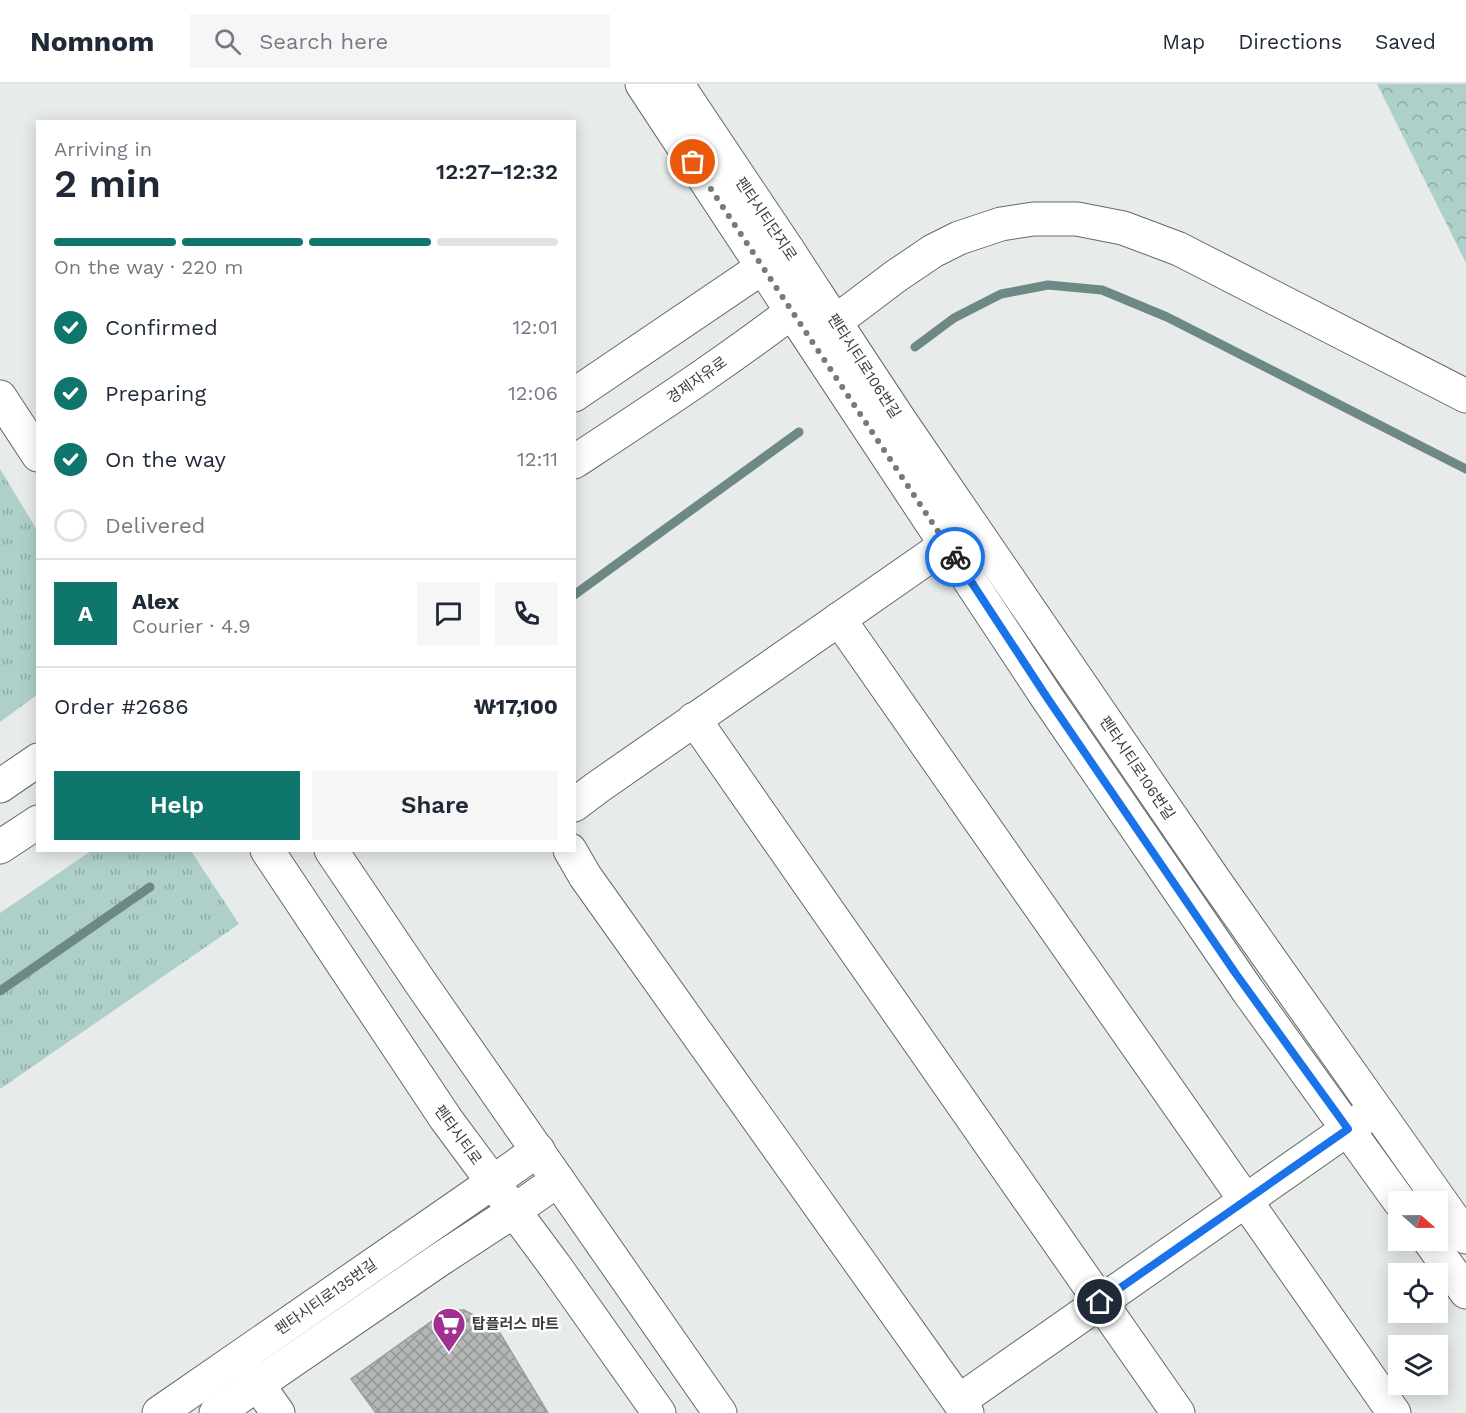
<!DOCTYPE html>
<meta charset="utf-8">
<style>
body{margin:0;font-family:"Work Sans","Noto Sans KR",sans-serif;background:#f6f6f7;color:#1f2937;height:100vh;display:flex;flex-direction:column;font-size:22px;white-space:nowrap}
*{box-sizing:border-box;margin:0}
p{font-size:20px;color:#747a83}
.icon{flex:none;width:33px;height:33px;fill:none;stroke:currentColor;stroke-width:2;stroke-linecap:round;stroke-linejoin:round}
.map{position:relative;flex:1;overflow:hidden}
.sheet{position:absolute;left:36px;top:36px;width:540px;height:732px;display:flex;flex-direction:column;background:#fff;border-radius:0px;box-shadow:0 3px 15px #0003}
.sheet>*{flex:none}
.needle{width:39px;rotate:110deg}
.buttons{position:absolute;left:1388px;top:1107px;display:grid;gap:12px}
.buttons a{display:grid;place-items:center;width:60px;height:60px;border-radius:0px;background:#fff;box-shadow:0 3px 15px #0003;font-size:30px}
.pin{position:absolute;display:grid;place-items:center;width:51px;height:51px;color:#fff;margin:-26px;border:3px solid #fff;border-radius:50%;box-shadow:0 2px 6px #0007}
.courier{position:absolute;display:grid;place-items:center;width:60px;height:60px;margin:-30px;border:4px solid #1a73e8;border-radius:50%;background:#fff;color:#222;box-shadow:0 2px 8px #0007}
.headline em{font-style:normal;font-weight:600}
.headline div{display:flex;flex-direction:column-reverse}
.headline{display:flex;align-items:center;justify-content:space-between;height:102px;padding:0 18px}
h1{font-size:39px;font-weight:600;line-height:45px}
.bar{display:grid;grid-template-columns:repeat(4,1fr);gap:9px 6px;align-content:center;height:72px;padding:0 18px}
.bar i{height:8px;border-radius:4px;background:#e0e1e3}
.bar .active{background:#0f766e}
.bar p{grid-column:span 4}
.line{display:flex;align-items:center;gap:15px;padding:0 18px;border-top:2px solid #e0e1e3}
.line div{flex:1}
.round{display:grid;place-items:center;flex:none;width:63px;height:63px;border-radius:0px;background:#f6f6f7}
ol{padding:0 18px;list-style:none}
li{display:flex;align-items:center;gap:18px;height:66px}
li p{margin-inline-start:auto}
li .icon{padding:6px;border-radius:50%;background:#0f766e;color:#fff;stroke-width:4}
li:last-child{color:#747a83}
li i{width:33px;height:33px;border:3px solid #e0e1e3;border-radius:50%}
.button{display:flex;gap:12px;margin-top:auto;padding:12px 18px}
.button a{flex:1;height:69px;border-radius:0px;background:#0f766e;color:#fff;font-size:24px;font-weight:600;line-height:69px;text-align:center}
.button a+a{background:#f6f6f7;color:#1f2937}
header{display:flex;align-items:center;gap:36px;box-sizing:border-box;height:84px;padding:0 30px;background:#fff;border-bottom:2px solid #e0e1e3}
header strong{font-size:28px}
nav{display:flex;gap:33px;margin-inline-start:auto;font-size:21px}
.search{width:420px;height:54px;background:#f6f6f7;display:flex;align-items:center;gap:15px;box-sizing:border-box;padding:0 21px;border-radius:0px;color:#747a83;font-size:22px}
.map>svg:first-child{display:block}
.forest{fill:url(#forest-crowns)}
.park{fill:url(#park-tufts)}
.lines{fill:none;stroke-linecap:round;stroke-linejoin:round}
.stream{stroke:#6e8985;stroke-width:9}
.building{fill:url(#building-cross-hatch);stroke:#9a9e9d;stroke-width:1.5}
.minor-casing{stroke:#666a69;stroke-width:35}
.tertiary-casing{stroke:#666a69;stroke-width:35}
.minor{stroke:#fff;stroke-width:33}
.tertiary{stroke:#fff;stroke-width:33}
.done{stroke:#777a79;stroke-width:6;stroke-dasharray:0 10.8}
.route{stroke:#1a73e8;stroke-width:8}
.labels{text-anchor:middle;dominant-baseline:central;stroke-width:5;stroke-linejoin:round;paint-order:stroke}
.street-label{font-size:15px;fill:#3b3d3c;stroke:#fff}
.poi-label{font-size:15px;font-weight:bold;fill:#3b3d3c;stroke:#fff;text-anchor:start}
</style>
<header>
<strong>Nomnom</strong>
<div class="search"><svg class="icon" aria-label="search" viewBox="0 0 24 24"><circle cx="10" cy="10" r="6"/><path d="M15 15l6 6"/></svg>Search here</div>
<nav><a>Map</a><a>Directions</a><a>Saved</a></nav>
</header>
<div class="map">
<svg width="1466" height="1329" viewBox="0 0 1466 1329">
<defs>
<pattern id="forest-crowns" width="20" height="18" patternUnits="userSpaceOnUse" patternTransform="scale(1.5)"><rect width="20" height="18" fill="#afd0ca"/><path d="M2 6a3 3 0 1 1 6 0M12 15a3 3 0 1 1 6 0" fill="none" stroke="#90aaa5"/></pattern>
<pattern id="park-tufts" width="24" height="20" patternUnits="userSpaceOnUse" patternTransform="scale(1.5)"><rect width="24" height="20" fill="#afd0ca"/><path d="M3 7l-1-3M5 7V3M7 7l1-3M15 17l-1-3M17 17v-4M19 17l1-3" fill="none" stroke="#90aaa5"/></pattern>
<pattern id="building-cross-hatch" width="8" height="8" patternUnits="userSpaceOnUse" patternTransform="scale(1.5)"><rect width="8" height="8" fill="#b3b7b6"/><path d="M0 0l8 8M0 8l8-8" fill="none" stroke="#939695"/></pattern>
</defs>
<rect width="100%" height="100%" fill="#e7ebea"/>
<path class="forest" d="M1377,0H1466V179Z"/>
<g class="park">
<path d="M0,385L37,446V611L0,638Z"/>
<path d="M191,767L239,840L0,1005V829L91,767Z"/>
</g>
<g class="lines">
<g class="stream">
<path d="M915,263L954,234L1001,210L1048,201L1102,206L1167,233L1466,385"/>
<path d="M574,511L799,348"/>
<path d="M0,907L150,803"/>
</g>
</g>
<path class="building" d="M464,1226L497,1244L548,1329H376L351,1295L446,1227Z"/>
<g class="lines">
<g class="minor-casing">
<g id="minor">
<path d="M642,0L762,182"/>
<path d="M677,0L788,166"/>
<path d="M816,209L899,335L1215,797L1466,1153"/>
<path d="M792,228L1048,615L1248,907L1400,1118"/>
<path d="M835,238L896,192L933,167L959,154L1001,140L1033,135H1077L1123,144L1179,165L1466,312"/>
<path d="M0,313L38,371"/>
<path d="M839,535L1394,1329"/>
<path d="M694,635L1178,1329"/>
<path d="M574,721L598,703L963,449"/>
<path d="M570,766L585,792L967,1329"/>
<path d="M1429,1156L1466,1208"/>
<path d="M246,1284L278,1329"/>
<path d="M959,1317L1365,1033"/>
<path d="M159,1329L493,1098"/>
<path d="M216,1329L439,1176L514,1127"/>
</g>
</g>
<g class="tertiary-casing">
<g id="tertiary">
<path d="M762,182L792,228"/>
<path d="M574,311L788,166L816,209C739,270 656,324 574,378"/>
<path d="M0,702L38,676"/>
<path d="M0,763L38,738"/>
<path d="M267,766L446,1035L555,1182L659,1329"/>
<path d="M331,766L420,898L720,1329"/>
<path d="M493,1098L538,1066"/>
<path d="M514,1127L558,1096"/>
</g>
</g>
<use href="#minor" class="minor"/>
<use href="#tertiary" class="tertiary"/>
</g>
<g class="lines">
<path class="done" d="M693,78L955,473"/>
<path class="route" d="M955,473L1048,615L1236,890L1348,1045L1100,1218"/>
</g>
<defs>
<g id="supermarket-pin" transform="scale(1.725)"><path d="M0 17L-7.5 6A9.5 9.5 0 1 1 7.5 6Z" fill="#a03190" stroke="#fff"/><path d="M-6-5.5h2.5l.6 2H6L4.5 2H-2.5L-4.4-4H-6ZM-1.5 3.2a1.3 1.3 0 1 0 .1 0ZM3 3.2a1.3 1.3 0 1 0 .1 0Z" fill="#fff"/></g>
</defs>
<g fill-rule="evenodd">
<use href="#supermarket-pin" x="449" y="1240"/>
</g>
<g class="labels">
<g class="street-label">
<text transform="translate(766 135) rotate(56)">펜타시티단지로</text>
<text transform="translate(864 282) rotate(57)">펜타시티로106번길</text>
<text transform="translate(697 296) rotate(-35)">경제자유로</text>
<text transform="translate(1137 684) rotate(56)">펜타시티로106번길</text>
<text transform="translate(458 1051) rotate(54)">펜타시티로</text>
<text transform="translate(326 1213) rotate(-35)">펜타시티로135번길</text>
</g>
<g class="poi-label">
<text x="472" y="1240">탑플러스 마트</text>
</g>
</g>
</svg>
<div class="buttons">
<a><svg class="needle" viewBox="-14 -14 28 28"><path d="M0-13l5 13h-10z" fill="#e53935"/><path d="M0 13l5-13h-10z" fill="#747a83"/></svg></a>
<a><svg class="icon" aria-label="locate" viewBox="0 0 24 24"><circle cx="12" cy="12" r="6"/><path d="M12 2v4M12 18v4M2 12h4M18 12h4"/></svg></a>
<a><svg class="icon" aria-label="layers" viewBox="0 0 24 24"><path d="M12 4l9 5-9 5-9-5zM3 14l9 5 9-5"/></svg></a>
</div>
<div class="pin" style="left:693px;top:78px;background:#ea580c"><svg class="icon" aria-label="bag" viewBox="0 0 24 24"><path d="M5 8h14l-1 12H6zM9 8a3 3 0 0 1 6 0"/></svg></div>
<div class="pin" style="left:1100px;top:1218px;background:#1f2937"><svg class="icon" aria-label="home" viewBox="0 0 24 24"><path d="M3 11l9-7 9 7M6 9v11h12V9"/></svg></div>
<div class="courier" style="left:955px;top:473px"><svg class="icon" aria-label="bike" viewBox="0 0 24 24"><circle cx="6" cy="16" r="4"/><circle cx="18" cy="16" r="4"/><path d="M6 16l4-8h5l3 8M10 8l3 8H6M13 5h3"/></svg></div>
<section class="sheet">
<div class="headline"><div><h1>2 min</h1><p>Arriving in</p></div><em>12:27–12:32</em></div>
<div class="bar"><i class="active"></i><i class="active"></i><i class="active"></i><i></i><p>On the way · 220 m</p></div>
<ol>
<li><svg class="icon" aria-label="check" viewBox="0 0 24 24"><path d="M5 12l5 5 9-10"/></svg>Confirmed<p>12:01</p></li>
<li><svg class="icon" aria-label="check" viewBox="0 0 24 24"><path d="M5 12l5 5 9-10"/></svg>Preparing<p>12:06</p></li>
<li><svg class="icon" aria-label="check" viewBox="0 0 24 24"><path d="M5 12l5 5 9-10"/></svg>On the way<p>12:11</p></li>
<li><i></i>Delivered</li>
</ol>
<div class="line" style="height:108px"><b class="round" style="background:#0f766e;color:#fff">A</b><div><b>Alex</b><p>Courier · 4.9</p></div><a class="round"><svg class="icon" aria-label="chat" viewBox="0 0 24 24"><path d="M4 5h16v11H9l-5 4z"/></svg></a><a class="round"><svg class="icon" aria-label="phone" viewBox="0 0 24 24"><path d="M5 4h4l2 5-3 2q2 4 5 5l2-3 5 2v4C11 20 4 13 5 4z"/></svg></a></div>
<div class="line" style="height:78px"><div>Order #2686</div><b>₩17,100</b></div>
<div class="button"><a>Help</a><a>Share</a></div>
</section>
</div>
